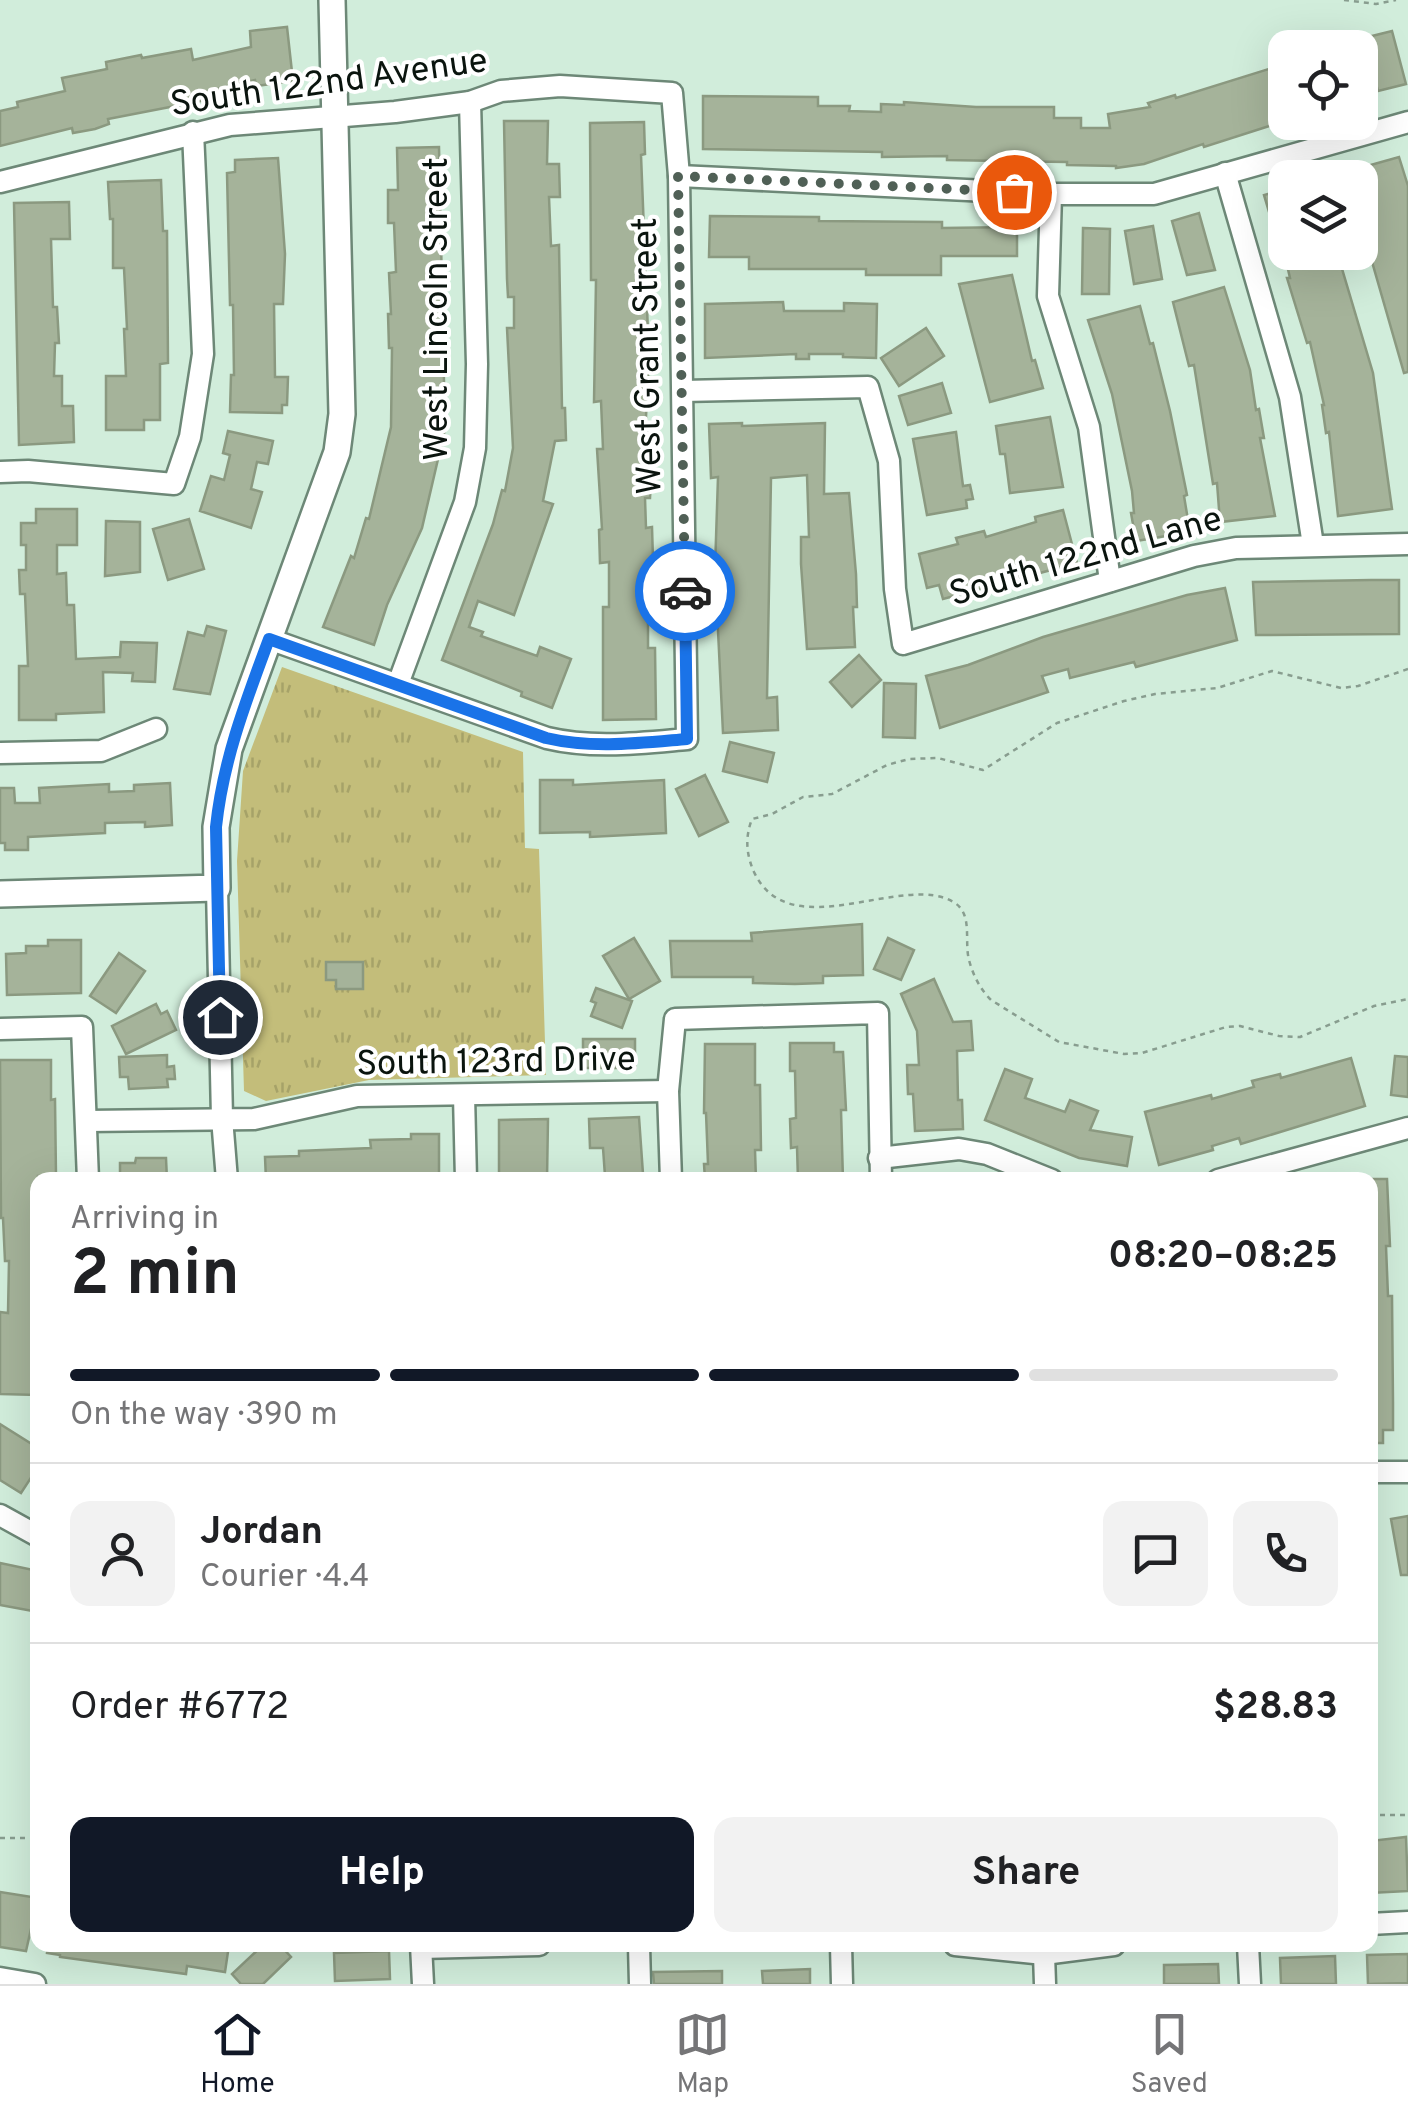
<!DOCTYPE html>
<meta charset="utf-8">
<style>
body{margin:0;font-family:Overpass,sans-serif;background:#f2f2f2;color:#202124;height:100vh;display:flex;flex-direction:column;font-size:38px;white-space:nowrap}
*{box-sizing:border-box;margin:0}
p{font-size:32px;color:#757577}
.icon{flex:none;width:55px;height:55px;fill:none;stroke:currentColor;stroke-width:2;stroke-linecap:round;stroke-linejoin:round}
.map{position:relative;flex:1;overflow:hidden}
.sheet{position:absolute;left:30px;top:1172px;width:1348px;height:780px;display:flex;flex-direction:column;background:#fff;border-radius:20px;box-shadow:0 10px 40px #0002}
.sheet>*{flex:none}
.fabs{position:absolute;left:1268px;top:30px;display:grid;gap:20px}
.fabs a{display:grid;place-items:center;width:110px;height:110px;border-radius:20px;background:#fff;box-shadow:0 10px 40px #0002;font-size:50px}
.pin{position:absolute;display:grid;place-items:center;width:85px;height:85px;color:#fff;margin:-42px;border:5px solid #fff;border-radius:50%;box-shadow:0 2px 10px #0007}
.courier{position:absolute;display:grid;place-items:center;width:100px;height:100px;margin:-50px;border:8px solid #1a73e8;border-radius:50%;background:#fff;color:#222;box-shadow:0 2px 12px #0007}
.headline em{font-style:normal;font-weight:700}
.headline div{display:flex;flex-direction:column-reverse}
.headline{display:flex;align-items:center;justify-content:space-between;height:170px;padding:0 40px}
h1{font-size:65px;font-weight:700;line-height:75px}
.bar{display:grid;grid-template-columns:repeat(4,1fr);gap:15px 10px;align-content:center;height:120px;padding:0 40px}
.bar i{height:12px;border-radius:8px;background:#e0e0e0}
.bar .selected{background:#111827}
.bar p{grid-column:span 4}
.line{display:flex;align-items:center;gap:25px;padding:0 40px;border-top:2px solid #e0e0e0}
.line div{flex:1}
.round{display:grid;place-items:center;flex:none;width:105px;height:105px;border-radius:20px;background:#f2f2f2}
.primary-button{display:flex;gap:20px;margin-top:auto;padding:20px 40px}
.primary-button a{flex:1;height:115px;border-radius:20px;background:#111827;color:#fff;font-size:40px;font-weight:700;line-height:115px;text-align:center}
.primary-button a+a{background:#f2f2f2;color:#202124}
.menu{display:flex;justify-content:space-around;align-items:center;height:140px;border-top:2px solid #e0e0e0;background:#fff;font-size:28px;color:#757577}
.menu a{display:grid;justify-items:center;gap:5px}
.menu .selected{color:#111827}
.map>svg:first-child{display:block}
.park{fill:url(#park-tufts)}
.building{fill:#a5b39a;stroke:#8b9980;stroke-width:2.5}
.lines{fill:none;stroke-linecap:round;stroke-linejoin:round}
.minor-casing{stroke:#6d8877;stroke-width:25}
.tertiary-casing{stroke:#6d8877;stroke-width:30}
.path{stroke:#889d8f;stroke-width:2.5;stroke-dasharray:5 5;stroke-linecap:butt}
.minor{stroke:#fff;stroke-width:20}
.tertiary{stroke:#fff;stroke-width:25}
.done{stroke:#506056;stroke-width:10;stroke-dasharray:0 18}
.route{stroke:#1a73e8;stroke-width:12}
.labels{text-anchor:middle;dominant-baseline:central;stroke-width:8;stroke-linejoin:round;paint-order:stroke}
.street-label{font-size:35px;fill:#0a140e;stroke:#fff}
</style>
<div class="map">
<svg width="1408" height="1984" viewBox="0 0 1408 1984">
<defs>
<pattern id="park-tufts" width="24" height="20" patternUnits="userSpaceOnUse" patternTransform="scale(2.5)"><rect width="24" height="20" fill="#c3bd7a"/><path d="M3 7l-1-3M5 7V3M7 7l1-3M15 17l-1-3M17 17v-4M19 17l1-3" fill="none" stroke="#a6a268"/></pattern>
</defs>
<rect width="100%" height="100%" fill="#d1eddb"/>
<path class="park" d="M282,667L523,752L525,848L539,849L546,1075L369,1080L266,1101L244,1091L237,861L243,771Z"/>
<g class="building">
<path d="M287,27L293,81L256,86L255,80L199,93L201,101L108,119L109,124L95,129L73,133L72,128L0,146V111L18,107L17,102L65,91L62,78L107,69L106,62L141,55L142,58L191,49L193,60L251,47L250,31Z"/>
<path d="M1392,31L1406,84L1378,91L1364,38Z"/>
<path d="M1285,64V121L1204,147L1203,144L1144,164L1116,168V166L1067,165V162L947,160V156L882,157V152L703,149V96L818,97V106H850L849,111L881,112V104L904,105V102L976,107H1054V118H1081V128H1110L1108,114L1150,107L1148,103L1175,95L1176,98Z"/>
<path d="M504,121H548L547,164H559L560,197H549L551,246L559,245L562,408H565L566,440L555,441L543,501L553,504L514,615L478,601L469,627L483,632L481,636L537,656L540,647L571,659L552,708L521,696L522,692L442,660L493,524L502,490L505,491L513,448L507,328H514V297H508L507,279Z"/>
<path d="M644,122L645,154L641,155L649,358L646,417L651,481L650,498H645L646,528L652,527L653,560L652,619H648V648H655L656,719L603,720V607H609V562L600,563L599,530L602,529L597,449H603L601,401L594,402L596,280H591L590,123Z"/>
<path d="M439,147L445,429L422,528L387,605L374,645L323,627L351,556L354,558L366,518L369,519L391,427L392,348H389L388,314H391L389,273L396,272L394,223H388V190H398L397,148Z"/>
<path d="M1399,157L1408,186V372L1404,373L1360,220V168Z"/>
<path d="M278,158L285,254L283,304H274L275,377H288L287,405H282V413L230,412L231,375H234L233,305H230L227,173L235,172V160Z"/>
<path d="M161,180L163,231H167L168,363L160,364V420H144V430H106V376H126L124,329H127L124,268H113V219H110L108,182Z"/>
<path d="M1285,189V218L1272,222L1264,195Z"/>
<path d="M69,202L70,239H51L53,307H57L59,343H55L54,376H62V406H73L74,442L19,445L14,203Z"/>
<path d="M1199,213L1215,270L1187,275L1172,221Z"/>
<path d="M710,216L819,217V221L942,222V228L1017,227V256H941V275H866V269H749V257H709Z"/>
<path d="M1153,226L1162,279L1134,284L1125,231Z"/>
<path d="M1083,228L1110,229L1109,294H1082Z"/>
<path d="M1284,252H1337L1373,373L1392,509L1338,516L1329,432L1326,433L1322,405H1324L1310,342L1307,343L1287,278H1290Z"/>
<path d="M1012,275L1032,361L1035,360L1043,388L990,402L959,284Z"/>
<path d="M1224,287L1250,370L1256,410L1259,409L1264,438H1260L1275,516L1220,522L1217,483L1213,484L1194,365L1189,366L1173,302Z"/>
<path d="M783,302L784,311H844V303L877,304L876,358L843,357V354H809V359H796V354L705,358V304Z"/>
<path d="M1140,306L1150,344L1153,343L1170,411L1187,495L1184,496L1190,532L1136,541L1131,513H1134L1132,491L1112,394L1088,320Z"/>
<path d="M926,328L944,356L899,386L881,358Z"/>
<path d="M942,383L951,413L908,425L899,396Z"/>
<path d="M1050,417L1063,487L1010,493L1005,454H1000L996,426Z"/>
<path d="M742,423V426L825,423L824,494L849,493L856,574L857,607H853L855,647L807,649L801,564V537H809L807,475L771,478L767,698L777,697L778,730L723,733L715,569L718,477L711,478L709,424Z"/>
<path d="M228,431L273,441L268,464L257,462L251,489L262,492L251,528L200,511L211,476L224,480L230,455L223,453Z"/>
<path d="M956,432L963,486L970,485L973,499L966,500L967,508L927,515L913,439Z"/>
<path d="M36,509H77V545H57V574L66,573L67,605H74L76,659L120,657L121,642L157,643L155,682L132,681L133,673L103,672L104,712L56,714V720H19V666H28L25,594H20L19,570H26V545H21V523H36Z"/>
<path d="M1063,510L1077,563L943,599L939,585L927,588L919,554L958,544L956,538L984,531L986,537L1036,522L1035,517Z"/>
<path d="M189,519L204,569L168,580L153,529Z"/>
<path d="M106,521L140,522V572L105,576Z"/>
<path d="M1371,580H1399V634L1256,635L1253,582Z"/>
<path d="M1225,588L1237,640L1136,667L1134,662L1070,678L1068,669L1042,676L1048,692L940,728L926,676L968,665L1043,637L1187,595Z"/>
<path d="M207,626L226,631L210,694L174,689L188,632L204,636Z"/>
<path d="M859,655L881,680L852,707L830,682Z"/>
<path d="M884,683L916,684L915,738L883,737Z"/>
<path d="M730,742L774,753L767,782L723,771Z"/>
<path d="M705,775L728,822L699,836L676,789Z"/>
<path d="M540,780H573V785L664,780L666,833L590,837V832L540,833Z"/>
<path d="M170,783L172,825L145,827V822L105,823V833L28,837V850H5V843H0V788H14L15,803H40L39,788L109,784V792L134,791V785Z"/>
<path d="M862,924L863,975L823,976V983L795,984L753,983V977H672L670,941H752L751,933Z"/>
<path d="M634,938L660,981L629,999L603,956Z"/>
<path d="M888,938L914,950L901,980L874,969Z"/>
<path d="M48,940H81V993L7,995L6,954L26,953V946H48Z"/>
<path d="M119,953L145,971L116,1013L90,996Z"/>
<path d="M326,962H363V989H336V980H326Z"/>
<path d="M934,979L953,1022L971,1021L973,1050L957,1051L958,1100H962L963,1129L915,1131L913,1094H908L907,1065H919L917,1031L901,994Z"/>
<path d="M596,988L632,1001L622,1028L591,1016L596,1003L591,1001Z"/>
<path d="M156,1004L161,1014L167,1011L176,1030L126,1054L112,1026Z"/>
<rect x="583" y="1039" width="52" height="29"/>
<path d="M790,1043H834V1052H843L846,1110H841L843,1180H798L797,1147L791,1148L790,1119L796,1118L795,1071H790Z"/>
<path d="M705,1044H755V1085H760L761,1150H755L756,1180H705L704,1164H708L706,1113H704Z"/>
<path d="M167,1055V1067L174,1066L175,1079H167L168,1087L129,1089L128,1077H120L119,1057Z"/>
<path d="M1395,1056L1408,1057V1097L1391,1095Z"/>
<path d="M1351,1058L1365,1106L1241,1144L1239,1138L1212,1146L1213,1150L1159,1165L1145,1112L1211,1095L1212,1099L1254,1087L1252,1081L1280,1074L1281,1078Z"/>
<path d="M0,1060H51V1100L55,1099L56,1176H38V1395L0,1394V1312L8,1313L9,1261H5L3,1218H1Z"/>
<path d="M1005,1069L1032,1079L1025,1098L1065,1112L1070,1100L1098,1111L1090,1130L1132,1137L1127,1166L1079,1158L985,1120Z"/>
<path d="M639,1117L643,1174H633V1180H609V1176H605L603,1148H590L589,1119Z"/>
<path d="M548,1119L547,1180H499V1120Z"/>
<path d="M411,1134H439V1180H266L265,1157L299,1156V1151L371,1148L370,1140L411,1139Z"/>
<path d="M136,1158H166L167,1180H120V1163H135Z"/>
<path d="M1370,1179H1387L1390,1246H1386L1388,1296H1392L1393,1402V1430H1383V1443H1370Z"/>
<path d="M0,1424L38,1448V1467L21,1493L0,1480Z"/>
<path d="M1408,1516V1575H1401L1391,1519Z"/>
<path d="M0,1563L38,1571V1612L0,1605Z"/>
<path d="M1406,1837L1408,1891L1370,1893V1841Z"/>
<path d="M0,1892L38,1898L26,1951L0,1947Z"/>
<path d="M48,1945H229L225,1972L187,1966L186,1974L60,1957V1955L47,1953Z"/>
<path d="M263,1945H280L291,1957L263,1984H241L232,1974Z"/>
<path d="M389,1951L390,1979L335,1981L334,1953Z"/>
<path d="M1408,1954V1983L1368,1984L1367,1955Z"/>
<path d="M1335,1956L1336,1984H1281L1280,1958Z"/>
<path d="M1218,1964L1219,1984H1164V1965Z"/>
<path d="M810,1969V1984H763L762,1971Z"/>
<path d="M722,1971V1984H654L653,1972Z"/>
</g>
<g class="lines">
<g class="minor-casing">
<g id="minor">
<path d="M1225,173L1290,397L1313,545"/>
<path d="M679,176L1051,194H1154L1408,122"/>
<path d="M0,182L230,125L395,112L470,102L501,91L560,86L672,93L679,176L687,739C641,743 593,749 547,738L269,639"/>
<path d="M1051,194L1048,296L1089,427L1110,581"/>
<path d="M683,391L868,387L889,461L895,589L903,644L1194,556L1236,548L1408,544"/>
<path d="M0,472L28,471L174,484L190,437L203,354L193,132"/>
<path d="M398,684L465,502L475,448L477,364L470,102"/>
<path d="M0,753L101,751L156,729"/>
<path d="M217,888L222,1118L227,1180"/>
<path d="M0,1029L82,1027L88,1180"/>
<path d="M464,1095L466,1180"/>
<path d="M87,1121L254,1119L357,1096L668,1091"/>
<path d="M879,1158L959,1149L987,1154L1052,1180"/>
<path d="M671,1180L668,1091L675,1019L878,1013L881,1180"/>
<path d="M1218,1180L1408,1128"/>
<path d="M1370,1472H1408"/>
<path d="M0,1515L38,1536"/>
<path d="M1370,1924L1408,1922"/>
<path d="M421,1945L423,1984"/>
<path d="M639,1945L640,1984"/>
<path d="M841,1945L842,1984"/>
<path d="M955,1945L1044,1954L1114,1945"/>
<path d="M1248,1945L1250,1984"/>
<path d="M421,1948L539,1945"/>
<path d="M1044,1954L1045,1984"/>
<path d="M0,1978L35,1984"/>
</g>
</g>
<g class="tertiary-casing">
<path id="tertiary" d="M0,894L217,888L216,827L229,749L337,452L342,414L332,0"/>
</g>
<g class="path">
<path d="M1344,0L1376,4L1396,0"/>
<path d="M1408,669L1358,686L1341,688L1272,671L1217,688L1155,694L1124,701L1057,723L983,770L938,758L909,759L887,765L832,794L803,797L772,814L752,819C745,837 746,854 754,872C790,949 905,870 955,903C973,915 964,941 969,960C973,975 980,989 991,1000L1059,1042L1124,1054L1142,1053L1226,1027L1240,1026L1279,1036L1300,1037L1374,1006L1408,999"/>
<path d="M1370,1815H1408"/>
<path d="M0,1838H38"/>
</g>
<use href="#minor" class="minor"/>
<use href="#tertiary" class="tertiary"/>
</g>
<g class="lines">
<path class="done" d="M685,591L678,176L1014,192"/>
<path class="route" d="M220,1017L216,827C223,760 246,701 269,639L546,738C593,749 640,743 687,739L685,591"/>
</g>
<g class="labels">
<g class="street-label">
<text transform="translate(329 84) rotate(-8)">South 122nd Avenue</text>
<text transform="translate(438 309) rotate(-90)">West Lincoln Street</text>
<text transform="translate(649 356) rotate(-91)">West Grant Street</text>
<text transform="translate(1086 558) rotate(-16)">South 122nd Lane</text>
<text transform="translate(496 1063) rotate(-1)">South 123rd Drive</text>
</g>
</g>
</svg>
<div class="fabs">
<a><svg class="icon" aria-label="locate" viewBox="0 0 24 24"><circle cx="12" cy="12" r="6"/><path d="M12 2v4M12 18v4M2 12h4M18 12h4"/></svg></a>
<a><svg class="icon" aria-label="layers" viewBox="0 0 24 24"><path d="M12 4l9 5-9 5-9-5zM3 14l9 5 9-5"/></svg></a>
</div>
<div class="pin" style="left:1014px;top:192px;background:#ea580c"><svg class="icon" aria-label="bag" viewBox="0 0 24 24"><path d="M5 8h14l-1 12H6zM9 8a3 3 0 0 1 6 0"/></svg></div>
<div class="pin" style="left:220px;top:1017px;background:#1f2937"><svg class="icon" aria-label="home" viewBox="0 0 24 24"><path d="M3 11l9-7 9 7M6 9v11h12V9"/></svg></div>
<div class="courier" style="left:685px;top:591px"><svg class="icon" aria-label="car" viewBox="0 0 24 24"><path d="M5 17H2v-5l4-1 3-4h7l3 4 3 1v5h-3M9 17h6M6 11h13"/><circle cx="7" cy="17" r="2"/><circle cx="17" cy="17" r="2"/></svg></div>
<section class="sheet">
<div class="headline"><div><h1>2 min</h1><p>Arriving in</p></div><em>08:20–08:25</em></div>
<div class="bar"><i class="selected"></i><i class="selected"></i><i class="selected"></i><i></i><p>On the way · 390 m</p></div>
<div class="line" style="height:180px"><a class="round"><svg class="icon" aria-label="person" viewBox="0 0 24 24"><circle cx="12" cy="8" r="4"/><path d="M4 21q1-7 8-7t8 7"/></svg></a><div><b>Jordan</b><p>Courier · 4.4</p></div><a class="round"><svg class="icon" aria-label="chat" viewBox="0 0 24 24"><path d="M4 5h16v11H9l-5 4z"/></svg></a><a class="round"><svg class="icon" aria-label="phone" viewBox="0 0 24 24"><path d="M5 4h4l2 5-3 2q2 4 5 5l2-3 5 2v4C11 20 4 13 5 4z"/></svg></a></div>
<div class="line" style="height:130px"><div>Order #6772</div><b>$28.83</b></div>
<div class="primary-button"><a>Help</a><a>Share</a></div>
</section>
</div>
<nav class="menu">
<a class="selected"><svg class="icon" aria-label="home" viewBox="0 0 24 24"><path d="M3 11l9-7 9 7M6 9v11h12V9"/></svg>Home</a>
<a><svg class="icon" aria-label="map" viewBox="0 0 24 24"><path d="M3 6l6-2 6 2 6-2v14l-6 2-6-2-6 2zM9 4v14M15 6v14"/></svg>Map</a>
<a><svg class="icon" aria-label="saved" viewBox="0 0 24 24"><path d="M7 4h10v16l-5-4-5 4z"/></svg>Saved</a>
</nav>
